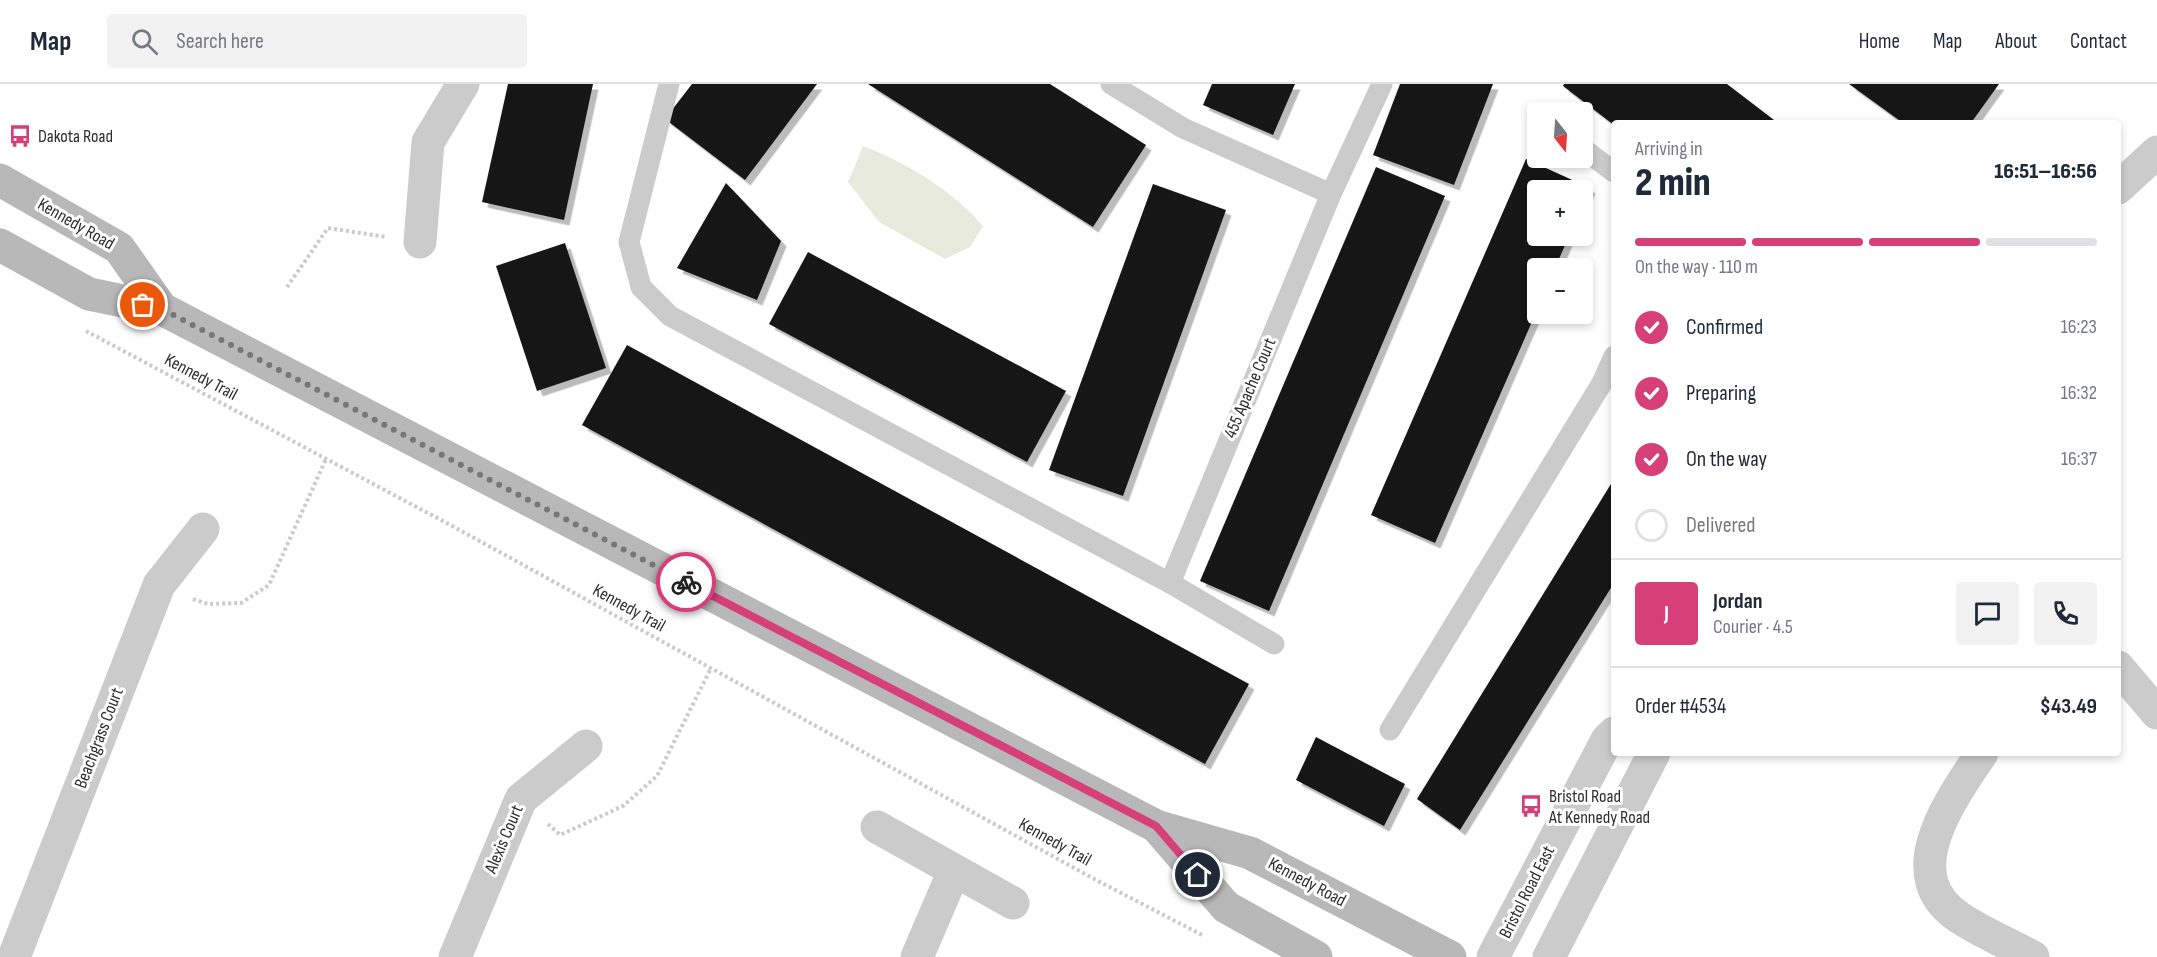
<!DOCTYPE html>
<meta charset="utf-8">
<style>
body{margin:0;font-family:"Sofia Sans Condensed",sans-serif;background:#f2f2f3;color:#1f2937;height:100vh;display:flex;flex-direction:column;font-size:22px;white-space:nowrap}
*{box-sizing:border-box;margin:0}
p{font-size:20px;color:#747a83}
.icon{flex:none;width:33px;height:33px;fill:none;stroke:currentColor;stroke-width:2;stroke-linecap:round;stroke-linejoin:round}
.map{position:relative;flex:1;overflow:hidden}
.sheet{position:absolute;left:1611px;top:36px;width:510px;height:636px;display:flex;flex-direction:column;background:#fff;border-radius:6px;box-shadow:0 3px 9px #0003}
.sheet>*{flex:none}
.needle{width:39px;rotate:163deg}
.buttons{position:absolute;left:1527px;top:18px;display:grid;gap:12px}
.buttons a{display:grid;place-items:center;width:66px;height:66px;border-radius:6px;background:#fff;box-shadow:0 3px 9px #0003;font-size:30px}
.pin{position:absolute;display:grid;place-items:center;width:51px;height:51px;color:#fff;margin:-26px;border:3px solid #fff;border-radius:50%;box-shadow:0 2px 6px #0007}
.courier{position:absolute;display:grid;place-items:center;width:60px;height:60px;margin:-30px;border:4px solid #d63f78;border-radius:50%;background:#fff;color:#222;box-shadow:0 2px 8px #0007}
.summary em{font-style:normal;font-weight:800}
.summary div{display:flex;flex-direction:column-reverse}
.summary{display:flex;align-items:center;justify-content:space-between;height:102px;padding:0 24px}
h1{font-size:39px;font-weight:800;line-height:45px}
.bar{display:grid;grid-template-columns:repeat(4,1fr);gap:9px 6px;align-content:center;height:72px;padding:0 24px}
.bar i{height:8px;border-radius:4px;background:#e0e1e3}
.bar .active{background:#d63f78}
.bar p{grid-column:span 4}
.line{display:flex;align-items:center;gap:15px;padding:0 24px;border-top:2px solid #e0e1e3}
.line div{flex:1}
.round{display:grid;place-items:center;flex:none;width:63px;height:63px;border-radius:6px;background:#f2f2f3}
ol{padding:0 24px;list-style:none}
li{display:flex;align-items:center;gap:18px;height:66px}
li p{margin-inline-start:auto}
li .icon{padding:6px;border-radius:50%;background:#d63f78;color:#fff;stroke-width:4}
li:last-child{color:#747a83}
li i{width:33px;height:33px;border:3px solid #e0e1e3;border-radius:50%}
header{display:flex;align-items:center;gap:36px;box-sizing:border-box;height:84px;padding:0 30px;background:#fff;border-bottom:2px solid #e0e1e3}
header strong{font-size:28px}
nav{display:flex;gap:33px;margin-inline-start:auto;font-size:21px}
.search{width:420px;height:54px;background:#f2f2f3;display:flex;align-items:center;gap:15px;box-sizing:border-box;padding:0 21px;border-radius:6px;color:#747a83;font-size:22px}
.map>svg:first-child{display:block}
.green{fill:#e8eadd}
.building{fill:#151515;filter:url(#shadow)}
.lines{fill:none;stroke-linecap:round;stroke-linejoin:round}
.path{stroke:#cbcbcb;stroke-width:4;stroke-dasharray:3 3;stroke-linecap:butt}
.service{stroke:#cbcbcb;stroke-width:21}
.minor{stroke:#cbcbcb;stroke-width:33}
.tertiary{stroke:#cbcbcb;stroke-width:33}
.secondary{stroke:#b8b8b8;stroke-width:33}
.done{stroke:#777;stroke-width:6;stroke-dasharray:0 10.8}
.route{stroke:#d63f78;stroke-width:8}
.labels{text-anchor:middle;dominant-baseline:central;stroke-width:6;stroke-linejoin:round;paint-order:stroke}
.poi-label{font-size:18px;fill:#2e2e2e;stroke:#fff;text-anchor:start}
.street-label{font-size:18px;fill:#2e2e2e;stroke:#fff}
</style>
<header>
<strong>Map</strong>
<div class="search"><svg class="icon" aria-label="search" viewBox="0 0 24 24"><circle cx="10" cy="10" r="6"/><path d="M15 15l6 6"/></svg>Search here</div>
<nav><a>Home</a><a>Map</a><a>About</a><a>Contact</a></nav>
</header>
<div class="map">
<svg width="2157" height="873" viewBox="0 0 2157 873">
<defs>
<filter id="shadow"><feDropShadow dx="5.5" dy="5.5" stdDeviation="0" flood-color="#0004"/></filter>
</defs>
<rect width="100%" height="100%" fill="#fff"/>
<path class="green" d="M863,62C907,79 952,106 983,142L970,163L945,175L879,138L848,98Z"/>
<g class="building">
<path d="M508,0H593L564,136L482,118Z"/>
<path d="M692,0H817L745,96L665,35Z"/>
<path d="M868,0H1050L1146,61L1093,143Z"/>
<path d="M1212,0H1295L1273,51L1203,21Z"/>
<path d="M1400,0H1493L1454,101L1373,71Z"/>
<path d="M1564,0H1727L1778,39H1614V41L1563,2Z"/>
<path d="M1849,0H1999L1971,39H1903Z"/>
<path d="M1526,75L1590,104L1582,121V106H1538V152H1569L1555,184H1538V224L1435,459L1371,431Z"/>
<path d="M1376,83L1445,112L1269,527L1200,497Z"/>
<path d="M726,99L781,157L757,216L677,184Z"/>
<path d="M1153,100L1226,126L1123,412L1049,386Z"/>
<path d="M565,159L606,284L537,307L496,182Z"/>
<path d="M808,168L1066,307L1027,378L769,240Z"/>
<path d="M627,261L1249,600L1205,680L582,341Z"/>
<path d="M1614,395V499L1460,746L1417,715Z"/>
<path d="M1316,653L1405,700L1384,742L1296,696Z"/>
</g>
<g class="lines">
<g class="path">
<path d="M287,203L328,144L386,153"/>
<path d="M86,247L456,444L1096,796L1204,852"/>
<path d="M193,515L208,520L241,519L269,501L326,375"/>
<path d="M548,740L560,751L623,722L657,692L711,584"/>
</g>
<g class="service">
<path d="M669,0L629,158L641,203L670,232L1170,499L1274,560"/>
<path d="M1111,0L1183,44L1331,110"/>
<path d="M1582,64L1614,88"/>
<path d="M1170,499L1331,110L1382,0"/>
<path d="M1390,646L1602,299L1614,272"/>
</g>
<g class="minor">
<path d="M420,158L428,58L463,0"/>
<path d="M2118,583L2157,629"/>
<path d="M1982,669C1952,714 1894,791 1960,834C1983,849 2009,860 2033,873"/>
<path d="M877,743L1013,819"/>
<path d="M14,873L159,501L203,445"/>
<path d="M455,873L521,715L586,662"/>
<path d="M917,873L954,787"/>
</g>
<g class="tertiary">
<path d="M2118,104L2157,68"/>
<path d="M1493,873L1607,656L1614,649"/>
<path d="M1549,873L1654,669"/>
</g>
<g class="secondary">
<path d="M0,96L119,164L162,225"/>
<path d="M0,161L89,210L162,225L1156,742L1250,769L1450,873"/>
<path d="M1156,742L1226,823L1316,873"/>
</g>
</g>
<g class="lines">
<path class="done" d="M143,221L162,225L686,498"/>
<path class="route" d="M686,498L1156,742L1198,791"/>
</g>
<defs>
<g id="bus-bare" transform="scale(1.8)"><path d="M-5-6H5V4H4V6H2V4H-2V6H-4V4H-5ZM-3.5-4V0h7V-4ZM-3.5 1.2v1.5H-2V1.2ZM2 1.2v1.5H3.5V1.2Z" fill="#d63f78" stroke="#fff" stroke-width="2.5" paint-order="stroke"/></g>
</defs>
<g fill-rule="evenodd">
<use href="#bus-bare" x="20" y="52"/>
<use href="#bus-bare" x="1531" y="722"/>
</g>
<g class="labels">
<g class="poi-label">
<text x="38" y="52">Dakota Road</text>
<text x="1549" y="712">Bristol Road<tspan x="1549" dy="21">At Kennedy Road</tspan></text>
</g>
<g class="street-label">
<text transform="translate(76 140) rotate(30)">Kennedy Road</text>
<text transform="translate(201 293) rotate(28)">Kennedy Trail</text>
<text transform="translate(1250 304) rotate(-67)">455 Apache Court</text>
<text transform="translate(629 524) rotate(29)">Kennedy Trail</text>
<text transform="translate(99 654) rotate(-69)">Beachgrass Court</text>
<text transform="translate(504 755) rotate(-67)">Alexis Court</text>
<text transform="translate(1055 758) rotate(29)">Kennedy Trail</text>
<text transform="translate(1307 798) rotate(28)">Kennedy Road</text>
<text transform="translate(1527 808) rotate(-63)">Bristol Road East</text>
</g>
</g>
</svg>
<div class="buttons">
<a><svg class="needle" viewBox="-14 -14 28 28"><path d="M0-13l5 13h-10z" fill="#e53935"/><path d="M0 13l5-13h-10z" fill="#747a83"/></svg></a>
<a>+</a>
<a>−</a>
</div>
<div class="pin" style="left:143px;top:221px;background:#ea580c"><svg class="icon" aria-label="bag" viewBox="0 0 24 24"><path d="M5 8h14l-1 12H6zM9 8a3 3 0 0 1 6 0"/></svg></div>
<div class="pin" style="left:1198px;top:791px;background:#1f2937"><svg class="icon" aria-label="home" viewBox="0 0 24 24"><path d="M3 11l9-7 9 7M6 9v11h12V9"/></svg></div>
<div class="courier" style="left:686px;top:498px"><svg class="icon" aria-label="bike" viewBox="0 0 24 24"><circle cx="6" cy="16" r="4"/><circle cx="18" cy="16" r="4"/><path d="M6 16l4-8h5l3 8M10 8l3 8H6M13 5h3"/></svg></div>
<section class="sheet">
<div class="summary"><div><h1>2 min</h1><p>Arriving in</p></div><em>16:51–16:56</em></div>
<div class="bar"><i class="active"></i><i class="active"></i><i class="active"></i><i></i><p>On the way · 110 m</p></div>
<ol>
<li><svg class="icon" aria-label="check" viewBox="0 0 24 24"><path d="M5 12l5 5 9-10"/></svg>Confirmed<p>16:23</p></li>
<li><svg class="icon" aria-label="check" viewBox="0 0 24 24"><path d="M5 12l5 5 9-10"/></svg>Preparing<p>16:32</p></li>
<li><svg class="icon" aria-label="check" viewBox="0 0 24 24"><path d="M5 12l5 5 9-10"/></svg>On the way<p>16:37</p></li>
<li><i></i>Delivered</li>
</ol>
<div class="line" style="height:108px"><b class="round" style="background:#d63f78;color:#fff">J</b><div><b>Jordan</b><p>Courier · 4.5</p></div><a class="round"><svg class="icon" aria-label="chat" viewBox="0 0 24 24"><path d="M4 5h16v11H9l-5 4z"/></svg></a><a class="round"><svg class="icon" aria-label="phone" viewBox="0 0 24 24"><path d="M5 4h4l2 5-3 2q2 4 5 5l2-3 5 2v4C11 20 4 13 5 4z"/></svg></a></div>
<div class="line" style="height:78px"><div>Order #4534</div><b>$43.49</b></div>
</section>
</div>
